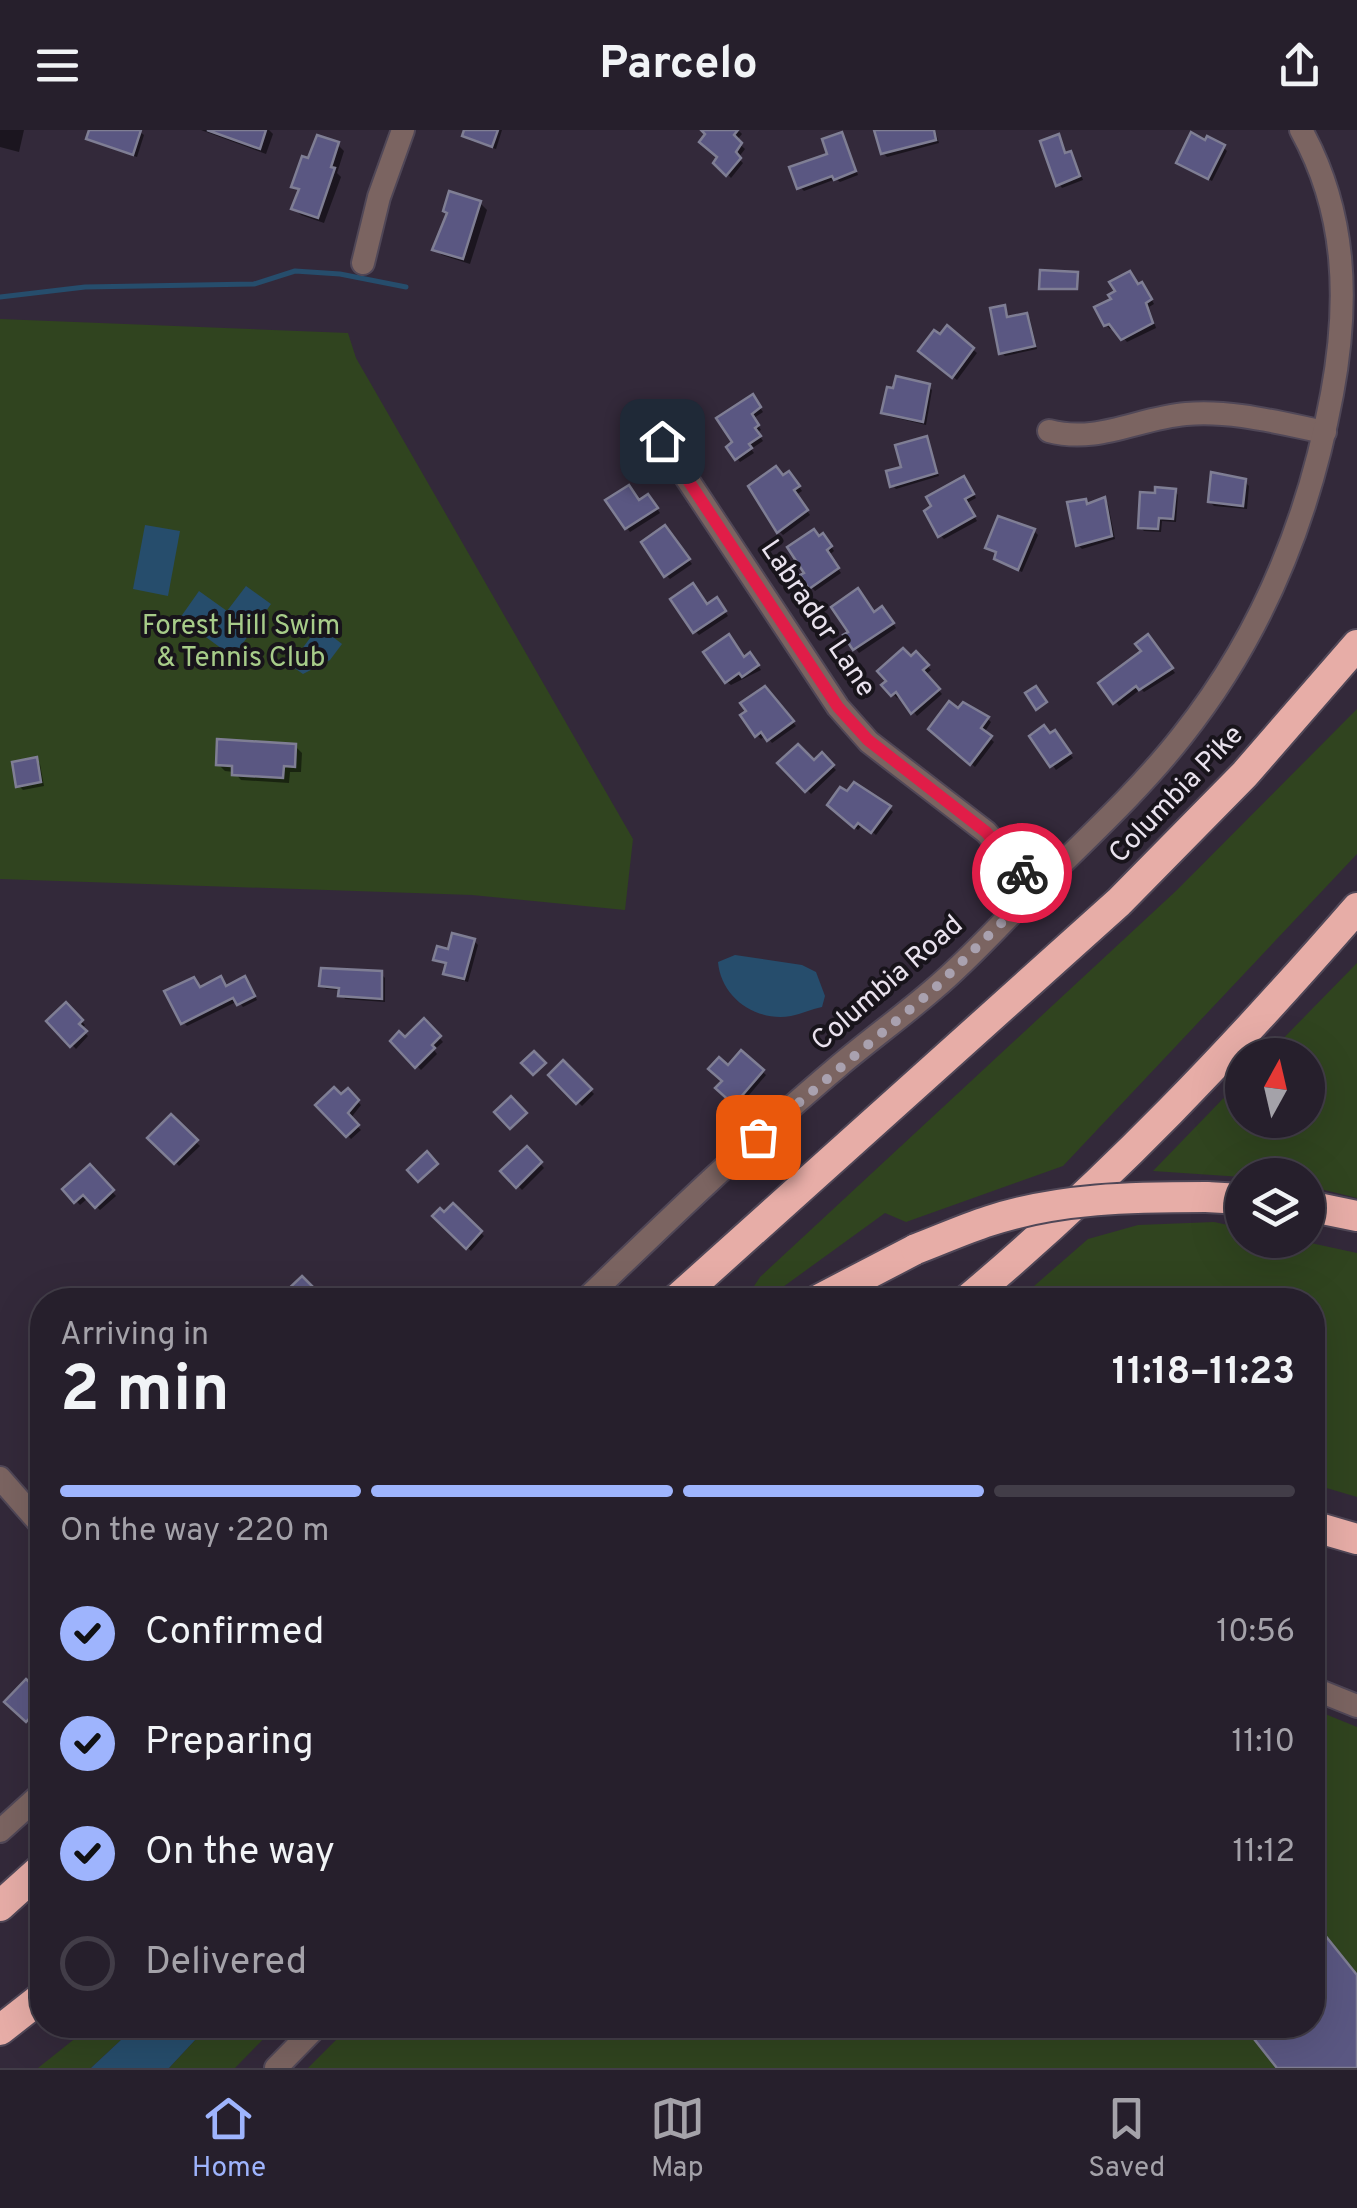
<!DOCTYPE html>
<meta charset="utf-8">
<style>
body{margin:0;font-family:Overpass,sans-serif;background:#322c38;color:#f1f3f6;height:100vh;display:flex;flex-direction:column;font-size:38px;white-space:nowrap}
*{box-sizing:border-box;margin:0}
p{font-size:32px;color:#a4a2a9}
.icon{flex:none;width:55px;height:55px;fill:none;stroke:currentColor;stroke-width:2;stroke-linecap:round;stroke-linejoin:round}
.map{position:relative;flex:1;overflow:hidden}
.details{position:absolute;left:30px;top:1158px;width:1295px;height:750px;display:flex;flex-direction:column;background:#261f2c;border-radius:40px;box-shadow:0 10px 40px #0002,0 0 0 2px #423d48}
.details>*{flex:none}
.needle{width:65px;rotate:8deg}
.controls{position:absolute;left:1225px;top:908px;display:grid;gap:20px}
.controls a{display:grid;place-items:center;width:100px;height:100px;border-radius:50%;background:#261f2c;box-shadow:0 10px 40px #0002,0 0 0 2px #423d48;font-size:50px}
.pin{position:absolute;display:grid;place-items:center;width:85px;height:85px;color:#fff;margin:-42px;border-radius:20px;box-shadow:0 5px 15px #0006}
.courier{position:absolute;display:grid;place-items:center;width:100px;height:100px;margin:-50px;border:8px solid #e11d48;border-radius:50%;background:#fff;color:#222;box-shadow:0 2px 12px #0007}
.overview em{font-style:normal;font-weight:700}
.overview div{display:flex;flex-direction:column-reverse}
.overview{display:flex;align-items:center;justify-content:space-between;height:170px;padding:0 30px}
h1{font-size:65px;font-weight:700;line-height:75px}
.bar{display:grid;grid-template-columns:repeat(4,1fr);gap:15px 10px;align-content:center;height:120px;padding:0 30px}
.bar i{height:12px;border-radius:8px;background:#423d48}
.bar .current{background:#9eb4fd}
.bar p{grid-column:span 4}
ol{padding:0 30px;list-style:none}
li{display:flex;align-items:center;gap:30px;height:110px}
li p{margin-inline-start:auto}
li .icon{padding:10px;border-radius:50%;background:#9eb4fd;color:#111;stroke-width:4}
li:last-child{color:#a4a2a9}
li i{width:55px;height:55px;border:5px solid #423d48;border-radius:50%}
header{display:flex;justify-content:space-between;align-items:center;height:130px;padding:0 30px;background:#261f2c;font-size:45px;font-weight:700}
.tab-bar{display:flex;justify-content:space-around;align-items:center;height:140px;border-top:2px solid #423d48;background:#261f2c;font-size:28px;color:#a4a2a9}
.tab-bar a{display:grid;justify-items:center;gap:5px}
.tab-bar .current{color:#9eb4fd}
.map>svg:first-child{display:block}
.green{fill:#30441f}
.water{fill:#264d6c}
.shadow{fill:#0007}
.lines{fill:none;stroke-linecap:round;stroke-linejoin:round}
.stream{stroke:#264d6c;stroke-width:5}
.building{fill:#5a5782;stroke:#7f7e94;stroke-width:2.5}
.minor-casing{stroke:#504757;stroke-width:26}
.highway-casing{stroke:#504757;stroke-width:34}
.minor{stroke:#7b6461;stroke-width:22}
.highway{stroke:#e7ada7;stroke-width:30}
.highway-bridge-casing{stroke:#504757;stroke-width:34;stroke-linecap:butt}
.highway-bridge{stroke:#e7ada7;stroke-width:30}
.done{stroke:#a9a1af;stroke-width:10;stroke-dasharray:0 18}
.route{stroke:#e11d48;stroke-width:12}
.labels{text-anchor:middle;dominant-baseline:central;stroke-width:8;stroke-linejoin:round;paint-order:stroke}
.street-label{font-size:28px;fill:#e9e2ee;stroke:#18141b}
.park-label{font-size:28px;fill:#a7cc89;stroke:#18141b}
</style>
<header><svg class="icon" aria-label="menu" viewBox="0 0 24 24"><path d="M4 6h16M4 12h16M4 18h16"/></svg>Parcelo<svg class="icon" aria-label="share" viewBox="0 0 24 24"><path d="M12 15V3M7 8l5-5 5 5M5 13v7h14v-7"/></svg></header>
<div class="map">
<svg width="1357" height="1938" viewBox="0 0 1357 1938">
<rect width="100%" height="100%" fill="#33293a"/>
<g class="green">
<path d="M0,189L348,203L356,228L633,709L625,780L472,765L0,749Z"/>
<path d="M1357,579V724L1063,1036L906,1092L885,1083L765,1170H745L760,1147L1177,760Z"/>
<path d="M1357,833V1068L1308,1056V1045L1242,1047L1153,1041L1242,949V990H1308V925H1267Z"/>
<path d="M1214,1092L1242,1098V1110H1297L1357,1123V1367L1313,1354L1312,1170H1018L1088,1109L1138,1095Z"/>
<path d="M1313,1579L1357,1597V1938H308L351,1895H1312Z"/>
<path d="M92,1895H137L91,1938H38Z"/>
<path d="M209,1895H277L235,1938H169Z"/>
</g>
<g class="water">
<path d="M145,395L180,401L168,466L133,459Z"/>
<path d="M246,456L271,474L233,527L180,488L199,461L227,481Z"/>
<path d="M319,496L342,514L330,530L303,544L290,535Z"/>
<path d="M735,825L802,835L816,842L825,866L822,877C811,879 802,884 791,886C755,892 721,867 718,832Z"/>
<path d="M137,1895H209L169,1938H91Z"/>
</g>
<g class="shadow">
<path d="M0,0H24L19,22L0,17Z"/>
<path d="M92,0H137L144,5L137,27L93,12L89,8Z"/>
<path d="M201,0H269L273,4L266,24Z"/>
<path d="M467,0H502L496,19L469,10L465,6Z"/>
<path d="M703,0H738L742,4L736,11L745,19L738,28L743,33L731,48L716,32L720,27Z"/>
<path d="M908,0H935L939,13L887,27L883,23Z"/>
<path d="M842,5L858,45L840,52L836,49L804,61L800,57L830,25Z"/>
<path d="M1058,7L1067,25L1074,28L1083,50L1062,58L1059,54Z"/>
<path d="M338,15L344,21L337,43L341,47L324,93L301,85L294,78L300,62L294,56L310,32Z"/>
<path d="M1223,17L1227,21L1212,51L1182,36Z"/>
<path d="M480,73L487,80L470,134L442,125L435,119Z"/>
<path d="M1139,156L1146,159L1154,174L1149,177L1156,198L1127,212L1114,197L1110,199L1106,195L1118,162Z"/>
<path d="M1004,178L1010,189L1026,185L1030,189L1037,219L1005,226L1001,222Z"/>
<path d="M948,199L977,223L957,250L925,224Z"/>
<path d="M928,256L932,260L926,295L888,286L884,282Z"/>
<path d="M756,272L763,282L754,288L761,300L757,302L763,311L751,319L754,323L740,332L737,328L736,313Z"/>
<path d="M926,309L939,346L896,359L892,355Z"/>
<path d="M783,348H793L802,361L796,365L810,385L783,405L779,401Z"/>
<path d="M964,349L976,368L967,373L977,391L944,409L940,405Z"/>
<path d="M1245,352L1249,356L1247,379L1214,376L1210,372Z"/>
<path d="M1175,361L1178,365L1176,392L1162,391L1161,402L1144,401L1140,397Z"/>
<path d="M1104,370L1108,374L1115,409L1082,419L1078,415L1085,371L1089,375Z"/>
<path d="M652,371L660,383L630,402L627,398L639,373Z"/>
<path d="M1034,401L1038,405L1022,442L1001,432L997,428L998,424L988,417Z"/>
<path d="M668,403L692,434L670,449L666,445Z"/>
<path d="M819,409L827,410L834,421L829,425L841,443L815,461L811,457Z"/>
<path d="M720,474L728,486L699,505L695,501L708,476Z"/>
<path d="M886,483L896,498L859,523L846,506L875,484Z"/>
<path d="M1152,511L1175,543L1144,562L1141,559L1119,576L1101,553L1144,521Z"/>
<path d="M916,524L931,540L925,545L942,564L917,586L901,565L897,568L885,555Z"/>
<path d="M745,529H754L761,540L731,555L727,552Z"/>
<path d="M765,559L796,596L772,613L766,605L761,609L757,605Z"/>
<path d="M988,589L991,592L984,603L994,612L975,637L931,599Z"/>
<path d="M1050,606L1058,607L1073,628L1056,640L1032,607Z"/>
<path d="M295,616L302,623L301,642H290L289,653L241,650L234,642L225,641L218,634Z"/>
<path d="M822,626L836,640L811,664L781,633L814,634Z"/>
<path d="M36,630L40,634L44,656L23,660L19,656Z"/>
<path d="M889,678L893,682L876,705L863,694L858,700L848,692Z"/>
<path d="M474,811L478,815L468,852L450,847L446,843L448,835L436,829Z"/>
<path d="M381,844L385,848V872L345,869L341,860L326,859L322,855Z"/>
<path d="M221,849L227,858L248,853L257,870L243,877L238,871L187,896L183,892Z"/>
<path d="M66,875L85,895L81,899L88,906L76,919L49,891Z"/>
<path d="M424,891L443,912L434,920L437,924L421,940L393,911L405,910Z"/>
<path d="M741,923L766,945L739,977L718,958L725,951L728,938Z"/>
<path d="M563,933L594,964L582,976L551,945Z"/>
<path d="M347,961L361,975L350,989L361,1000L351,1009L318,975L341,967Z"/>
<path d="M171,988L200,1016L179,1036L151,1008Z"/>
<path d="M527,1019L544,1038L522,1060L504,1041Z"/>
<path d="M89,1037L116,1066L100,1080L88,1068L80,1075L65,1059Z"/>
<path d="M453,1076L484,1106L471,1121L436,1086L444,1085Z"/>
<path d="M36,1495L42,1501V1510L31,1500Z"/>
<path d="M26,1553L42,1568L35,1577L41,1583L31,1594L8,1572Z"/>
</g>
<g class="lines">
<path class="stream" d="M0,167L85,157L254,154L295,141L340,144L406,157"/>
</g>
<g class="building">
<path d="M89,0H141L133,25L86,9Z"/>
<path d="M207,0H266L260,19Z"/>
<path d="M464,0H498L492,17L462,6Z"/>
<path d="M701,0H738L734,5L742,13L736,22L741,28L726,46L713,33L717,27L699,12L705,4Z"/>
<path d="M874,0H934L936,10L881,24Z"/>
<path d="M842,2L856,41L834,50L832,46L797,59L789,37L827,24L822,9Z"/>
<path d="M1191,2L1205,10L1207,6L1225,15L1208,49L1176,33Z"/>
<path d="M1059,4L1065,23L1071,21L1080,46L1056,56L1040,11Z"/>
<path d="M317,5L339,12L331,37L335,38L318,88L291,79L299,59L291,57L302,26L308,28Z"/>
<path d="M449,61L481,71L463,129L432,120L447,83L443,81Z"/>
<path d="M1040,140L1078,142L1077,159H1039Z"/>
<path d="M1130,141L1138,154L1142,152L1152,169L1146,173L1153,193L1121,210L1109,194L1104,196L1094,177L1111,169L1108,165L1115,161L1109,152Z"/>
<path d="M1005,175L1007,187L1027,183L1035,216L999,224L990,178Z"/>
<path d="M947,195L974,218L952,248L918,221L934,200L940,204Z"/>
<path d="M896,246L930,254L923,292L881,283L887,257L893,258Z"/>
<path d="M753,264L761,277L752,284L759,295L755,298L761,306L749,314L752,318L735,330L726,317L732,312L716,288Z"/>
<path d="M927,306L937,343L890,357L886,341L901,337L895,315Z"/>
<path d="M776,336L783,345L789,341L800,356L794,360L808,380L777,403L748,356Z"/>
<path d="M1211,342L1246,349L1243,376L1208,372Z"/>
<path d="M964,346L974,364L965,369L975,386L938,407L924,381L931,376L926,367Z"/>
<path d="M629,355L639,370L648,364L658,378L625,399L605,370Z"/>
<path d="M1155,357L1176,359L1173,389L1159,388L1158,399L1138,398L1140,362L1155,363Z"/>
<path d="M1105,367L1112,406L1076,416L1067,372L1086,369L1087,374Z"/>
<path d="M998,386L1035,399L1018,440L994,429L996,422L985,418Z"/>
<path d="M665,395L690,429L664,447L641,412Z"/>
<path d="M814,399L819,406L823,403L832,416L827,420L839,438L809,459L800,445L804,443L787,417Z"/>
<path d="M693,453L707,474L717,467L726,481L693,503L670,469Z"/>
<path d="M858,458L874,482L882,476L894,493L853,520L843,505L848,502L831,477Z"/>
<path d="M729,504L744,527L750,522L759,535L742,547L739,543L725,553L703,522Z"/>
<path d="M1148,504L1173,538L1139,560L1136,556L1113,574L1098,553L1141,521L1135,514Z"/>
<path d="M903,518L911,526L916,521L929,535L923,540L940,559L911,584L896,562L891,566L881,555L886,551L877,541Z"/>
<path d="M765,556L794,591L767,611L761,602L755,607L740,585L746,581L740,573Z"/>
<path d="M1036,556L1047,572L1036,580L1025,563Z"/>
<path d="M949,571L958,578L963,572L989,587L981,598L992,606L970,635L928,599Z"/>
<path d="M1044,595L1050,603L1055,600L1071,623L1050,637L1029,606Z"/>
<path d="M217,609L296,614L295,637L284,636L283,648L232,645V636L216,635Z"/>
<path d="M798,614L814,630L822,622L834,635L805,662L777,633Z"/>
<path d="M37,627L41,652L16,657L12,632Z"/>
<path d="M854,652L891,676L871,703L858,693L854,698L827,675L840,657L847,661Z"/>
<path d="M452,803L475,809L464,849L443,844L446,833L433,830L437,816L448,819Z"/>
<path d="M321,838L382,841V869L338,866L339,858L319,856Z"/>
<path d="M221,846L226,856L245,846L255,866L237,875L233,868L181,894L164,861L194,847L200,857Z"/>
<path d="M66,872L83,890L79,894L87,901L70,917L46,891Z"/>
<path d="M424,888L441,906L432,915L435,918L415,938L390,911L399,901L405,907Z"/>
<path d="M741,920L764,940L734,975L715,958L722,951L708,939L719,927L728,935Z"/>
<path d="M534,921L546,933L533,945L521,933Z"/>
<path d="M563,930L592,959L576,974L548,945Z"/>
<path d="M334,957L341,964L348,958L359,970L348,983L359,995L346,1007L315,975Z"/>
<path d="M511,966L527,983L510,999L494,982Z"/>
<path d="M171,984L198,1010L174,1034L147,1008Z"/>
<path d="M527,1016L542,1032L516,1058L500,1041Z"/>
<path d="M427,1021L438,1034L418,1052L407,1040Z"/>
<path d="M90,1034L114,1060L95,1078L83,1065L74,1073L62,1059Z"/>
<path d="M453,1073L482,1101L466,1119L432,1086L440,1078L444,1082Z"/>
<path d="M302,1146L325,1169L324,1170H289L283,1164Z"/>
<path d="M26,1549L41,1563L33,1572L39,1578L26,1592L4,1572Z"/>
<path d="M1312,1789L1357,1845V1938H1277L1243,1895H1312Z"/>
</g>
<g class="lines">
<g class="minor-casing">
<g id="minor">
<path d="M363,133L379,67L403,0"/>
<path d="M1049,301C1098,314 1138,288 1186,284C1233,280 1279,293 1325,302"/>
<path d="M662,311L838,577L869,612L986,702L1036,759"/>
<path d="M585,1170C668,1090 751,1010 840,935C871,909 904,885 934,859C971,828 1002,792 1036,759C1086,709 1139,661 1182,606C1262,505 1309,389 1332,264C1349,172 1347,83 1301,0"/>
<path d="M0,1348L42,1396"/>
<path d="M1312,1558L1357,1576"/>
<path d="M0,1701L42,1663"/>
<path d="M276,1938L318,1895"/>
</g>
</g>
<g class="highway-casing">
<g id="highway">
<path d="M1206,1067L1242,1069"/>
<path d="M1308,1076L1357,1086"/>
<path d="M676,1170L1119,772L1245,644L1357,515"/>
<path d="M818,1170L916,1119"/>
<path d="M967,1170C1109,1051 1235,918 1357,778"/>
<path d="M1312,1396L1357,1409"/>
<path d="M0,1776L42,1738"/>
<path d="M0,1900L42,1867"/>
</g>
</g>
<use href="#minor" class="minor"/>
<use href="#highway" class="highway"/>
<g class="highway-bridge-casing">
<path id="highway-bridge" d="M916,1119C940,1110 964,1099 989,1091C1058,1068 1134,1067 1206,1067"/>
</g>
<use href="#highway-bridge" class="highway-bridge"/>
</g>
<g class="lines">
<path class="done" d="M758,1007L933,860L1036,759L1022,743"/>
<path class="route" d="M662,311L838,577L868,610L986,702L1022,743"/>
</g>
<g class="labels">
<g class="street-label">
<text transform="translate(817 489) rotate(56)">Labrador Lane</text>
<text transform="translate(1177 665) rotate(-46)">Columbia Pike</text>
<text transform="translate(888 854) rotate(-41)">Columbia Road</text>
</g>
<g class="park-label">
<text x="241" y="497">Forest Hill Swim<tspan x="241" dy="32">&amp; Tennis Club</tspan></text>
</g>
</g>
</svg>
<div class="controls">
<a><svg class="needle" viewBox="-14 -14 28 28"><path d="M0-13l5 13h-10z" fill="#e53935"/><path d="M0 13l5-13h-10z" fill="#a4a2a9"/></svg></a>
<a><svg class="icon" aria-label="layers" viewBox="0 0 24 24"><path d="M12 4l9 5-9 5-9-5zM3 14l9 5 9-5"/></svg></a>
</div>
<div class="pin" style="left:758px;top:1007px;background:#ea580c"><svg class="icon" aria-label="bag" viewBox="0 0 24 24"><path d="M5 8h14l-1 12H6zM9 8a3 3 0 0 1 6 0"/></svg></div>
<div class="pin" style="left:662px;top:311px;background:#1f2937"><svg class="icon" aria-label="home" viewBox="0 0 24 24"><path d="M3 11l9-7 9 7M6 9v11h12V9"/></svg></div>
<div class="courier" style="left:1022px;top:743px"><svg class="icon" aria-label="bike" viewBox="0 0 24 24"><circle cx="6" cy="16" r="4"/><circle cx="18" cy="16" r="4"/><path d="M6 16l4-8h5l3 8M10 8l3 8H6M13 5h3"/></svg></div>
<section class="details">
<div class="overview"><div><h1>2 min</h1><p>Arriving in</p></div><em>11:18–11:23</em></div>
<div class="bar"><i class="current"></i><i class="current"></i><i class="current"></i><i></i><p>On the way · 220 m</p></div>
<ol>
<li><svg class="icon" aria-label="check" viewBox="0 0 24 24"><path d="M5 12l5 5 9-10"/></svg>Confirmed<p>10:56</p></li>
<li><svg class="icon" aria-label="check" viewBox="0 0 24 24"><path d="M5 12l5 5 9-10"/></svg>Preparing<p>11:10</p></li>
<li><svg class="icon" aria-label="check" viewBox="0 0 24 24"><path d="M5 12l5 5 9-10"/></svg>On the way<p>11:12</p></li>
<li><i></i>Delivered</li>
</ol>
</section>
</div>
<nav class="tab-bar">
<a class="current"><svg class="icon" aria-label="home" viewBox="0 0 24 24"><path d="M3 11l9-7 9 7M6 9v11h12V9"/></svg>Home</a>
<a><svg class="icon" aria-label="map" viewBox="0 0 24 24"><path d="M3 6l6-2 6 2 6-2v14l-6 2-6-2-6 2zM9 4v14M15 6v14"/></svg>Map</a>
<a><svg class="icon" aria-label="saved" viewBox="0 0 24 24"><path d="M7 4h10v16l-5-4-5 4z"/></svg>Saved</a>
</nav>
